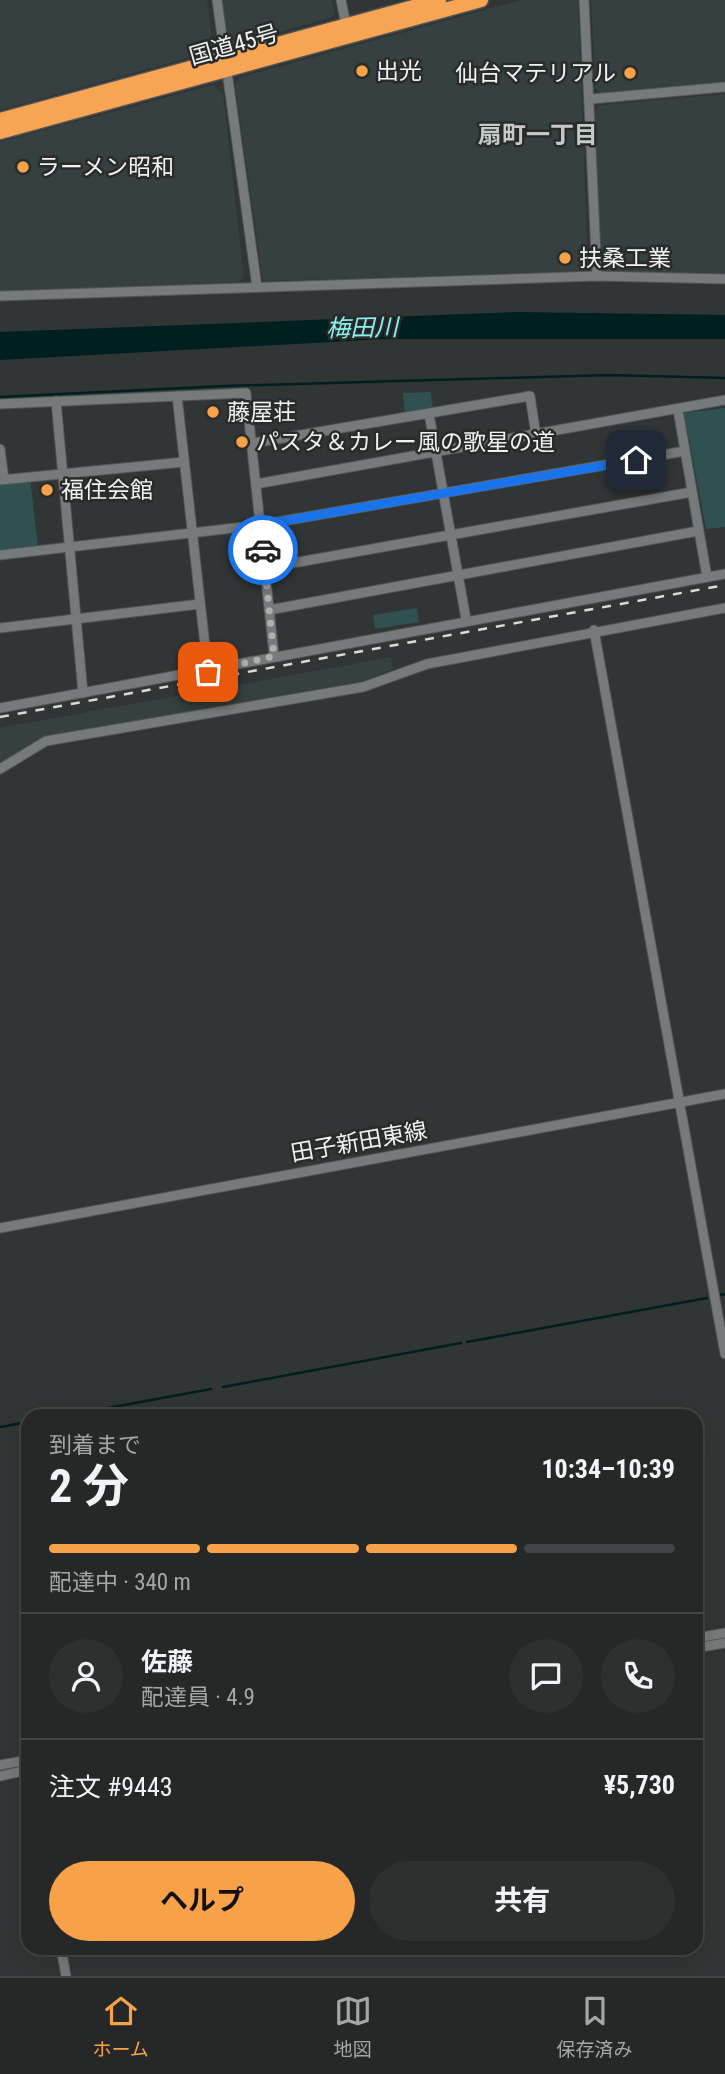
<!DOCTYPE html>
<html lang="ja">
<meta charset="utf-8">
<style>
body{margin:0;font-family:"Roboto Condensed","Noto Sans JP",sans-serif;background:#2e3030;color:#f1f3f6;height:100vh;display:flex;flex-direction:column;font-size:26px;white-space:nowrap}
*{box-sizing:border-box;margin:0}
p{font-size:23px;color:#a4a6a8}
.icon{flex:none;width:38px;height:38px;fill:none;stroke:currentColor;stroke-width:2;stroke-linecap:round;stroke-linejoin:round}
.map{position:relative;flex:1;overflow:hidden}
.details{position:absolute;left:21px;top:1409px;width:682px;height:546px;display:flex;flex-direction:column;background:#262828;border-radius:21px;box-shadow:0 7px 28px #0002,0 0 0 2px #424445}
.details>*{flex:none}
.pin{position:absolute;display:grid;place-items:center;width:60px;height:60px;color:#fff;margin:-30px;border-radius:14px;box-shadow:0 4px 10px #0006}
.courier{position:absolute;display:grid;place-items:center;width:70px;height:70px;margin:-35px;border:5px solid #1a73e8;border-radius:50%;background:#fff;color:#222;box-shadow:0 2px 9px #0007}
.head em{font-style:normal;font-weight:700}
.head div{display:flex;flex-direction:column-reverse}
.head{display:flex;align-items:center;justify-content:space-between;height:119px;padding:0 28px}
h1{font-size:46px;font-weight:700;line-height:52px}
.bar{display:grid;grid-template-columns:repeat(4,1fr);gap:10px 7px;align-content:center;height:84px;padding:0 28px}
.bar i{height:9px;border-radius:5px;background:#424445}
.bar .on{background:#f7a149}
.bar p{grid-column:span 4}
.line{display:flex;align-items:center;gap:18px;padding:0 28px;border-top:2px solid #424445}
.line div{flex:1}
.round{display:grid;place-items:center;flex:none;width:74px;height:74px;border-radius:37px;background:#2e3030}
.primary-button{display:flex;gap:14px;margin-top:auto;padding:14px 28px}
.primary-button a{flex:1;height:80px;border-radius:42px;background:#f7a149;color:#111;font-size:28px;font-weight:700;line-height:80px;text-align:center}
.primary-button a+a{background:#2e3030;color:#f1f3f6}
.tabs{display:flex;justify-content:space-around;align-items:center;height:98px;border-top:2px solid #424445;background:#262828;font-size:19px;color:#a4a6a8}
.tabs a{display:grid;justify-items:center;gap:4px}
.tabs .on{color:#f7a149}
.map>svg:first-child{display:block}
.built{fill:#364040}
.green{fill:#305151}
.water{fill:#001f1f}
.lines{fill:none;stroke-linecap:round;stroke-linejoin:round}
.stream{stroke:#001f1f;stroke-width:2.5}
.minor-casing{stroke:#515454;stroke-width:11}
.highway-casing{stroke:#515454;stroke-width:17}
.minor{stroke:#777a7a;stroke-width:9}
.highway{stroke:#f7a554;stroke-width:14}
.rail{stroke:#d9dbdb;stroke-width:2.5;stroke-dasharray:9 9;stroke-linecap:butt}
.done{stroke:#aeb0b0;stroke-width:7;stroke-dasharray:0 12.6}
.route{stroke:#1a73e8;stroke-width:9}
.poi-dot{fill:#f7a149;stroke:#282b2a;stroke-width:2.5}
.labels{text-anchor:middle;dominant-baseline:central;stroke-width:5;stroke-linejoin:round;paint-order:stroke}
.street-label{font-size:23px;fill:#f0f2f2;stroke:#282b2a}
.poi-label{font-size:23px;fill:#f0f2f2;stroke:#282b2a;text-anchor:start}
.neighbourhood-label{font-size:24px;font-weight:bold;fill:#c6c9c9;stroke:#282b2a}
.water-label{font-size:24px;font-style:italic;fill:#8cf0f0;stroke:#282b2a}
</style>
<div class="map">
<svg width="725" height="1976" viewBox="0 0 725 1976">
<rect width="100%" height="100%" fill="#323535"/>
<g class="built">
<path d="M0,0H207L213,47L209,52L0,110Z"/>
<path d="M222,0H332L335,16L233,46L227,40Z"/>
<path d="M521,0H578L588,271L263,281L235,85L241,77Z"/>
<path d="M591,0H725V83L602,94L596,90Z"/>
<path d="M213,85L223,94L244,277L238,282L0,293V142Z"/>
<path d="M725,94V275L606,272L600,262L594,113L600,105Z"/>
<path d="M391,657L393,669L361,681L43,739L0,764V728Z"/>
</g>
<g class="green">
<path d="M431,392L433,410L405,414L403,393Z"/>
<path d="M725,408V527L706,529L684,413Z"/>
<path d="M30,478L38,547L0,551V482Z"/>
<path d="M417,608L419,622L375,629L373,615Z"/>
</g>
<path class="water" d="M519,312L725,315V339H386L0,360V332Z"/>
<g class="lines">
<g class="stream">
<path d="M0,397L224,386L609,375L725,378"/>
<path d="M719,1295L725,1294"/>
<path d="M467,1342L707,1298"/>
<path d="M223,1387L461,1343"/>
<path d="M65,1416L211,1389"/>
<path d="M0,1427L28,1422"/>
</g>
<g class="minor-casing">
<g id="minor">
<path d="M217,0L257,287"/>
<path d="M341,0L346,25"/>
<path d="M584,0L597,276"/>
<path d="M591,99L725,87"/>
<path d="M0,296L597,276L725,279"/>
<path d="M177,396L208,672"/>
<path d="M56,401L83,693"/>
<path d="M0,404L246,393L274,655"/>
<path d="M678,410L707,577"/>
<path d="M429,414L466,619"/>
<path d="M253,443L530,396L536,435"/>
<path d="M0,449L4,479"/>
<path d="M0,480L184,462"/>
<path d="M256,484L725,400"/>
<path d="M0,555L260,525L685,451"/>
<path d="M265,568L692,492"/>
<path d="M269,610L698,531"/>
<path d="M0,628L200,604"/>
<path d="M594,630L725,1354"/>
<path d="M0,708L725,574"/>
<path d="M0,769L46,741L363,687L427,664L725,608"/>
<path d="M0,1228L725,1094"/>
<path d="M696,1638L725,1633"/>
<path d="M696,1648L725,1643"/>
<path d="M0,1765L28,1760"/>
<path d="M0,1776L28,1770"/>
<path d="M61,1948L66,1976"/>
</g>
</g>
<g class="highway-casing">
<g id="highway">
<path d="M0,120L439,0"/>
<path d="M0,132L481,0"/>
</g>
</g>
<use href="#minor" class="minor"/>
<use href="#highway" class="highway"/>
<path class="rail" d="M0,717L725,585"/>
</g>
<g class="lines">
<path class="done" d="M208,672L274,656L263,550"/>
<path class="route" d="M263,550L260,525L636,460"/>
</g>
<g class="poi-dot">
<circle cx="362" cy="71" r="7"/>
<circle cx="630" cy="73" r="7"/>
<circle cx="23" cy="167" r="7"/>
<circle cx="565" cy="258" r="7"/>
<circle cx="213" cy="412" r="7"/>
<circle cx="242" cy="442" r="7"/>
<circle cx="47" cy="490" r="7"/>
</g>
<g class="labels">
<g class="street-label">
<text transform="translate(234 45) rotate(-16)">国道45号</text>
<text transform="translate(359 1142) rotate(-10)">田子新田東線</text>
</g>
<g class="poi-label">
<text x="376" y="71">出光</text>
<text x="616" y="73" text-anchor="end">仙台マテリアル</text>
<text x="37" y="167">ラーメン昭和</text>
<text x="579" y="258">扶桑工業</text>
<text x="227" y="412">藤屋荘</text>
<text x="256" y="442">パスタ＆カレー風の歌星の道</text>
<text x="61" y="490">福住会館</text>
</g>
<g class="neighbourhood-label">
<text x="538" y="135">扇町一丁目</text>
</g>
<g class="water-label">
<text transform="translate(362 328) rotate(-1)">梅田川</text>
</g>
</g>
</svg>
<div class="pin" style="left:208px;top:672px;background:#ea580c"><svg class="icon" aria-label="bag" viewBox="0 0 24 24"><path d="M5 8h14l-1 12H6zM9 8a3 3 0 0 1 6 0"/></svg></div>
<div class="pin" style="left:636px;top:460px;background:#1f2937"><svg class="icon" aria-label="home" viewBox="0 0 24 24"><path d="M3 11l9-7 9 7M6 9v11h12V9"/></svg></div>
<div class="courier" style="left:263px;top:550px"><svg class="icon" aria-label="car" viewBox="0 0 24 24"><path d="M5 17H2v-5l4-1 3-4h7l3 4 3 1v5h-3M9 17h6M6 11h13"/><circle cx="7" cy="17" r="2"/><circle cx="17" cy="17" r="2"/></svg></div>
<section class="details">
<div class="head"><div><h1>2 分</h1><p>到着まで</p></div><em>10:34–10:39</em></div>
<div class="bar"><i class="on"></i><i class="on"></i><i class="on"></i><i></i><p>配達中 · 340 m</p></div>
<div class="line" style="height:126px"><a class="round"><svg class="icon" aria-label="person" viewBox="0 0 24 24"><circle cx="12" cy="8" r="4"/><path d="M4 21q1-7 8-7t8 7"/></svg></a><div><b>佐藤</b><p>配達員 · 4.9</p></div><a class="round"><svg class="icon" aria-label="chat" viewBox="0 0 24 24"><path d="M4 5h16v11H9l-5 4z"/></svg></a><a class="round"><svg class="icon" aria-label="phone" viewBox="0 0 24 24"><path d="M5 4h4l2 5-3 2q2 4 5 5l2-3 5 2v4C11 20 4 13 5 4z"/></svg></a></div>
<div class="line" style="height:91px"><div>注文 #9443</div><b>¥5,730</b></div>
<div class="primary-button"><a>ヘルプ</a><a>共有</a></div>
</section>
</div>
<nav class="tabs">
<a class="on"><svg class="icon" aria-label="home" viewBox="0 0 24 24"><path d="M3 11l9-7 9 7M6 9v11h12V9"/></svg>ホーム</a>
<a><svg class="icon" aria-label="map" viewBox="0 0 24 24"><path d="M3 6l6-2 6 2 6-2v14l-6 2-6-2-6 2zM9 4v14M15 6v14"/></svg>地図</a>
<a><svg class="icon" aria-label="saved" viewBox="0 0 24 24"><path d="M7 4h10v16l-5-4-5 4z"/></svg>保存済み</a>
</nav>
